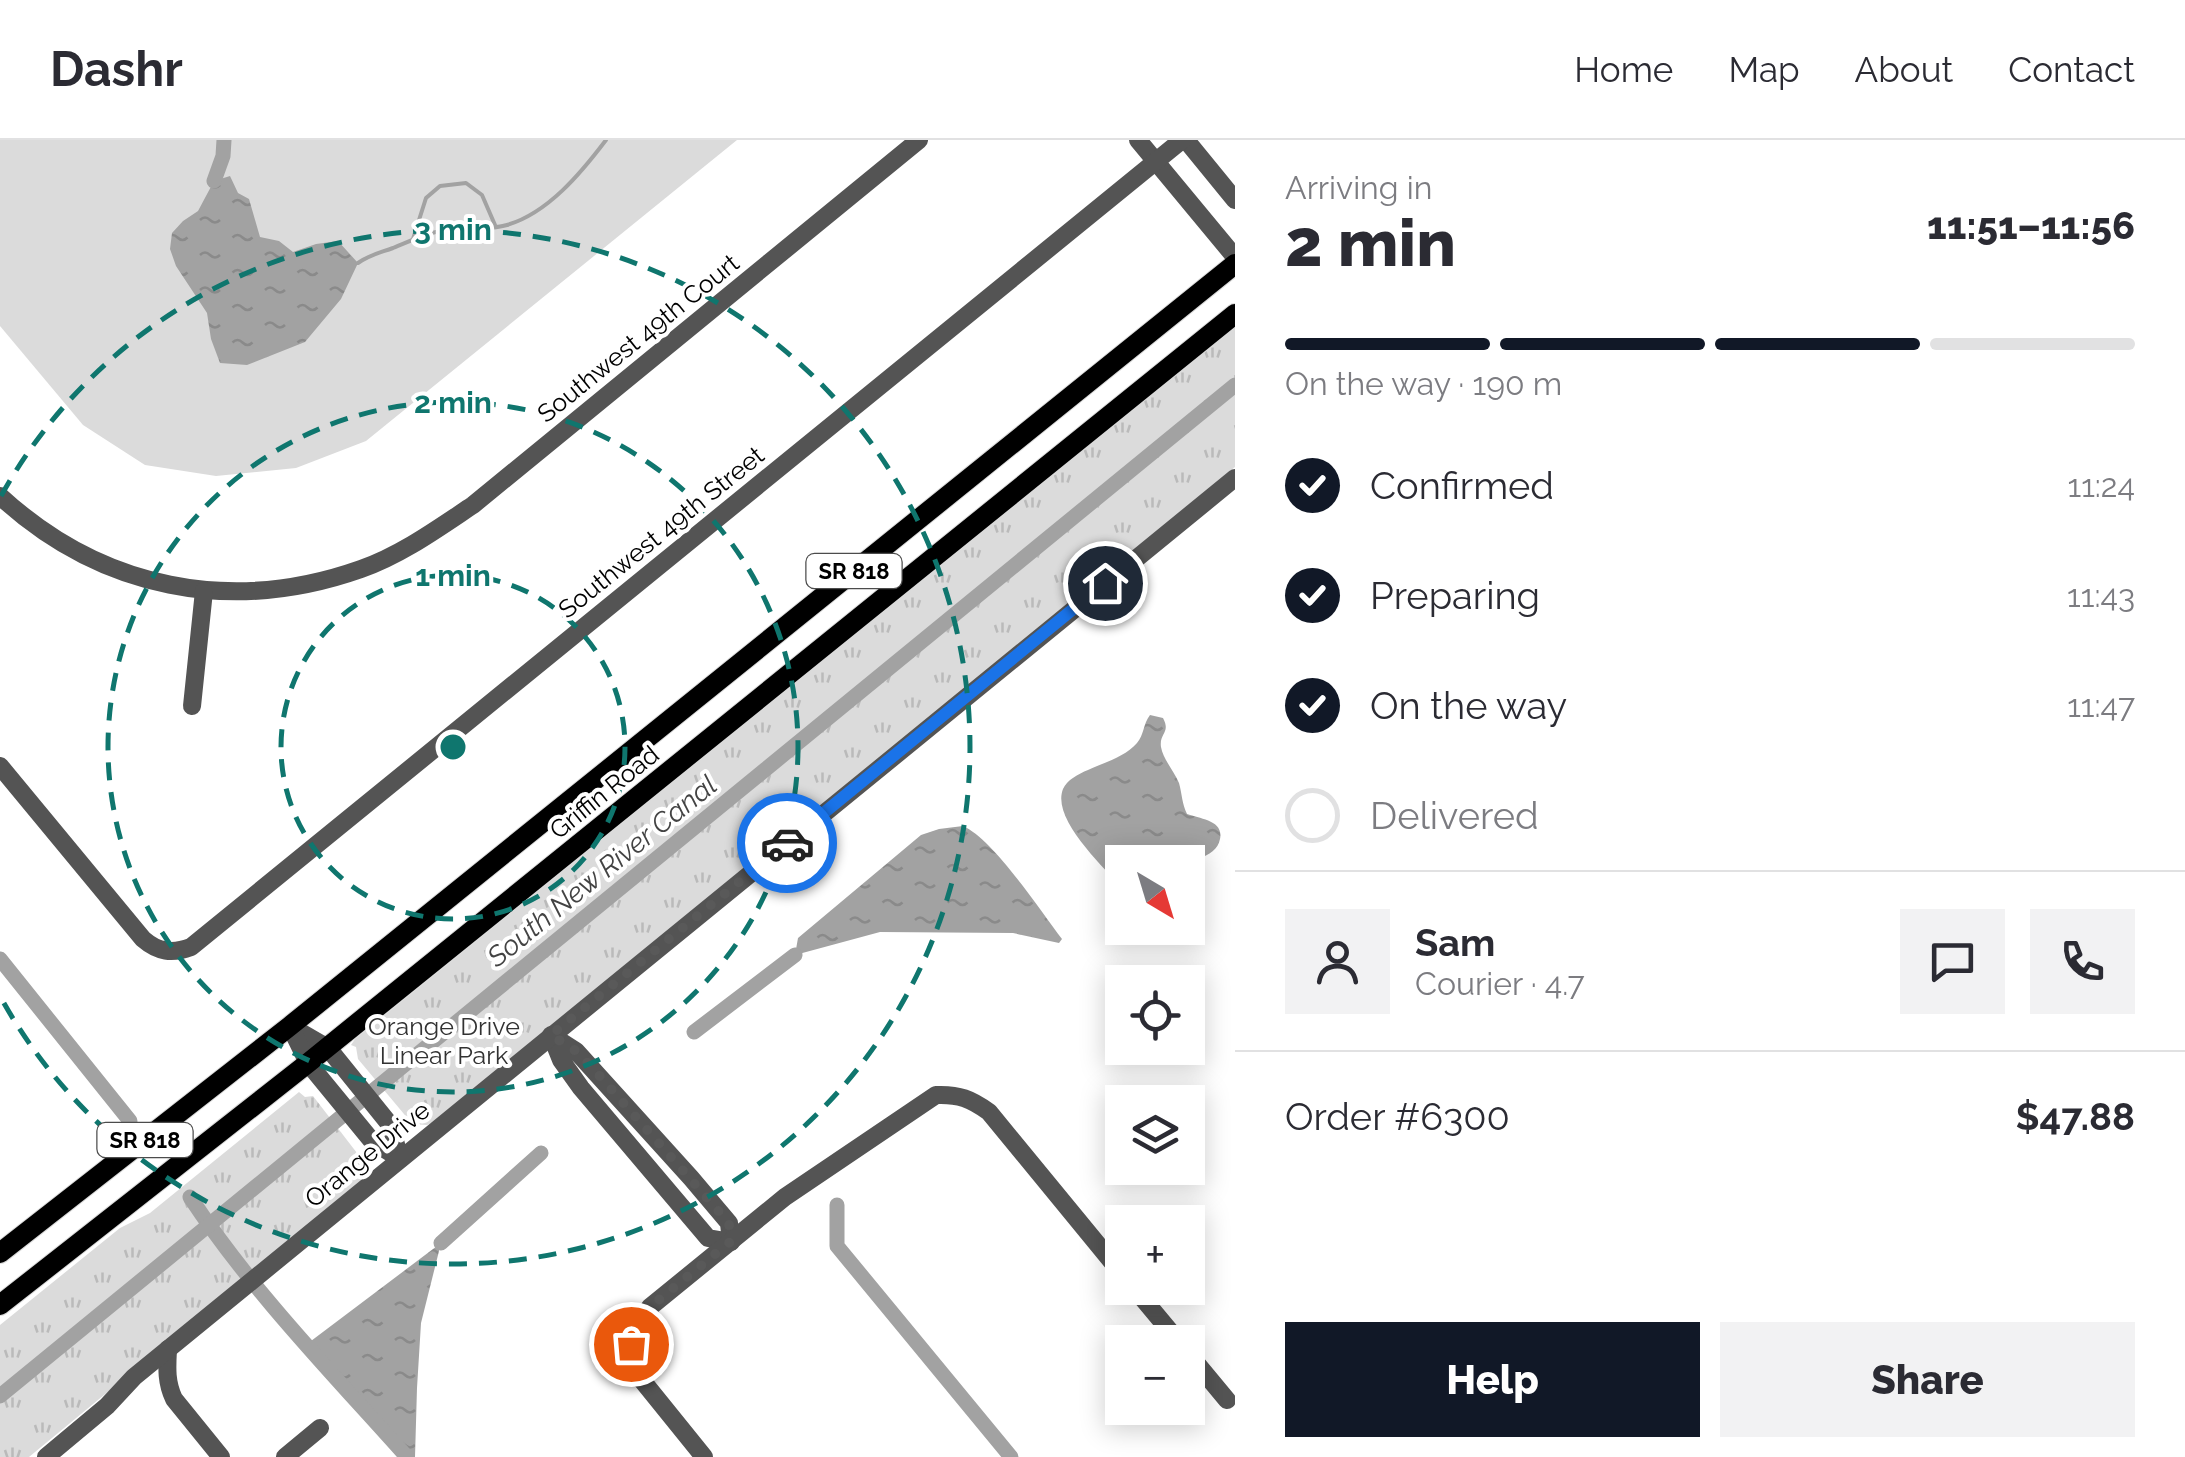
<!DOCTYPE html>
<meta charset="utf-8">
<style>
body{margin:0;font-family:Raleway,sans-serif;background:#f2f2f3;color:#2b2b33;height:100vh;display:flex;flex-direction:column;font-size:38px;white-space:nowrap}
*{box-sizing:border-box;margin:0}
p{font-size:32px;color:#7c7c81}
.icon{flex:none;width:55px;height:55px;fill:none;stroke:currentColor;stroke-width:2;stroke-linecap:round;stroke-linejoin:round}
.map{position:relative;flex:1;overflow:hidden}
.panel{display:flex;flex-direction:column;background:#fff;width:950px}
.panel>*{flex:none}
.needle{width:65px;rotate:142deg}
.controls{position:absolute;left:1105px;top:705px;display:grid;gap:20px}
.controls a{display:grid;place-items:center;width:100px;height:100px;border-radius:0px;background:#fff;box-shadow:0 5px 25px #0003;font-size:50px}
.pin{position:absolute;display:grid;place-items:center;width:85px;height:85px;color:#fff;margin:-42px;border:5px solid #fff;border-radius:50%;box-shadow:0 2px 10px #0007}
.courier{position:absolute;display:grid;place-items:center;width:100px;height:100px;margin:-50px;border:8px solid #1a73e8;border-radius:50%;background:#fff;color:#222;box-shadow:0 2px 12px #0007}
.summary em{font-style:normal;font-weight:800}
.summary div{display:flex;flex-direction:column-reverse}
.summary{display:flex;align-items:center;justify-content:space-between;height:170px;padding:0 50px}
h1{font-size:65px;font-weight:800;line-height:75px}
.bar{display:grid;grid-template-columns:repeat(4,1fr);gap:15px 10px;align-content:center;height:120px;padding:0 50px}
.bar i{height:12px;border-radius:8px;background:#e1e1e2}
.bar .on{background:#111827}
.bar p{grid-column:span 4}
.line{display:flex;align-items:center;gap:25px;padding:0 50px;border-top:2px solid #e1e1e2}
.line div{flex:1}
.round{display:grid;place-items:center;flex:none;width:105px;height:105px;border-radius:0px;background:#f2f2f3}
ol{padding:0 50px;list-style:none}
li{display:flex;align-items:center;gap:30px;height:110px}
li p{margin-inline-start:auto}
li .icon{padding:10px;border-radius:50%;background:#111827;color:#fff;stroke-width:4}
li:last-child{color:#7c7c81}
li i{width:55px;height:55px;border:5px solid #e1e1e2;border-radius:50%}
.button{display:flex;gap:20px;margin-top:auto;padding:20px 50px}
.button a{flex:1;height:115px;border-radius:0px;background:#111827;color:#fff;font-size:40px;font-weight:800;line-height:115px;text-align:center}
.button a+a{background:#f2f2f3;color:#2b2b33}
header{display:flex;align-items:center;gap:60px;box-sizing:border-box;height:140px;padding:0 50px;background:#fff;border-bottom:2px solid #e1e1e2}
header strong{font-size:48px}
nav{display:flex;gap:55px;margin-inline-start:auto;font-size:35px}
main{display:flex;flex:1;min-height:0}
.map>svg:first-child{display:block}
.green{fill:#dbdbdb}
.park{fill:url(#park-tufts)}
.water{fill:url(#water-ripples)}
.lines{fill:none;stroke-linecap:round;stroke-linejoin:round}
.stream{stroke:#a2a2a2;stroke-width:4}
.canal{stroke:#a2a2a2;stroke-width:15}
.major-casing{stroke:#dbdbdb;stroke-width:22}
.minor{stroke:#545454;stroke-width:18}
.major{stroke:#000;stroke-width:20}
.done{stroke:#595959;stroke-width:10;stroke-dasharray:0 18}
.route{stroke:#1a73e8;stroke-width:12}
.ring{fill:none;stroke:#0f766e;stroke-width:5;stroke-dasharray:18 12}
.labels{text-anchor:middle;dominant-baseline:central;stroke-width:8;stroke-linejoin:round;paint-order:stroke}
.shield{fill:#fff;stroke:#4c4c4c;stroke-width:2.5}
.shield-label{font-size:22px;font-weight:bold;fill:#000}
.street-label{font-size:25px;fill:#000;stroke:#fff}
.park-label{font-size:25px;fill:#323232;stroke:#fff}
.water-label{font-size:28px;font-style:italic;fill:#434343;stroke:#fff}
.centre{fill:#0f766e;stroke:#fff;stroke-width:5}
.ring-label{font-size:30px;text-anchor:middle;font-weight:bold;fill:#0f766e;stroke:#fff;stroke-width:8;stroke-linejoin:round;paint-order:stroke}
</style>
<header>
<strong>Dashr</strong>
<nav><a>Home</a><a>Map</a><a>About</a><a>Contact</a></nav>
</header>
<main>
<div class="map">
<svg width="1235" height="1317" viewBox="0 0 1235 1317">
<defs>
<pattern id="park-tufts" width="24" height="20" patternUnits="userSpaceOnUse" patternTransform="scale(2.5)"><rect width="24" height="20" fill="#dbdbdb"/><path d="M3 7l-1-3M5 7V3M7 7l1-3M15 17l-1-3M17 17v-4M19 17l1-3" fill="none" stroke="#bababa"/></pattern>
<pattern id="water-ripples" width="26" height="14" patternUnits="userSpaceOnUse" patternTransform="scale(2.5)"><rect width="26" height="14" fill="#a2a2a2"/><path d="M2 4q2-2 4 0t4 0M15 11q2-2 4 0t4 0" fill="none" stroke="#8a8a8a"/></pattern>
</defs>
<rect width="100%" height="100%" fill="#fff"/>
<path class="green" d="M0,0H737L366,301L296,328L216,336L145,325L83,285L0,186Z"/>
<g class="park">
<path d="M1235,186V327L438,980L427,985L409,984V980L358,919L356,907L351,905L355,899Z"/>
<path d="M299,952L305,957L313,956L367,1026L366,1033L358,1045L29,1317H0V1185L120,1088L150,1073Z"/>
</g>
<g class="water">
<path d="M230,36L238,53L249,59L260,97L279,101L293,112L316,104L338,101L358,123L341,159L305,202L247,225L220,223L211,199L207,173L176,126L170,109L172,93L183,81L198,71L214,41Z"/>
<path d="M1150,575L1163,578C1171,593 1159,593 1161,607C1163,619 1174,631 1179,643C1182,654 1182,664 1187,674C1200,679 1224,680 1220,699C1214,730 1148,722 1122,722V748C1104,727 1051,679 1063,649C1067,640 1078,634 1088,630C1103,623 1125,617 1137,603C1144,595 1143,584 1150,575Z"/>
<path d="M963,686C993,699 1040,770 1062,799L1059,803L1013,793L880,792L795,815L798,798L921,695L939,689Z"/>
<path d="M441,1103L421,1183L417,1248L415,1317H407L307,1204Z"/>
</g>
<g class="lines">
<g class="stream">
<path d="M413,99L426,58L440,46L466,43L482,55L495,85"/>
<path d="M358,123C371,114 379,113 393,108C413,100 430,91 452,89C470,88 490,90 507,85C548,73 581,33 606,0"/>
</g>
<g class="canal">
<path d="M214,41L223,16L224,0"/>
<path d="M0,819L130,981"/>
<path d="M694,892L795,815"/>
<path d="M190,1057C252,1151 332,1233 407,1317"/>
<path d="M837,1065V1106L1011,1317"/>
<path d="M441,1103L541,1013"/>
<path d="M0,1256L1235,245"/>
</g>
<g class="major-casing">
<g id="major">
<path d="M0,1113L290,886L1235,124"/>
<path d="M0,1165L308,923L1235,174"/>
</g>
</g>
<g class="minor">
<path d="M1138,0L1235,117"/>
<path d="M1186,0L1235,60"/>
<path d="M0,356C101,449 231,475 361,429C401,415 437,389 473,365L919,0"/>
<path d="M192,566L204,451"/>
<path d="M0,626L143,799C158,812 172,814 191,807L1182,0"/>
<path d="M290,886L328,908L391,986L400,1019"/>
<path d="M290,886L308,923L372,1001L400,1019"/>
<path d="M551,895L576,911L691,1038L729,1083L731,1102L708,1098L581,948L561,920Z"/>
<path d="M1134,1148L1179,1202"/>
<path d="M168,1209C167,1228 166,1242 174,1259L221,1317"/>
<path d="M1188,1213L1227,1260"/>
<path d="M46,1317L107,1266L134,1237L1235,338"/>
<path d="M285,1317L320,1288"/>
<path d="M704,1317L637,1234C627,1207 634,1189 650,1167L785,1057L936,955C959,954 971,959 989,972L1122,1134"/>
</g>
<use href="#major" class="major"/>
</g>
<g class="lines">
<path class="done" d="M631,1204L638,1184L650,1167L730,1102L729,1083L598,934L576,911L551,895L787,703"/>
<path class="route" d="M787,703L1105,443"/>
</g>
<g class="ring">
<circle cx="453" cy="607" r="172"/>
<circle cx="453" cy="607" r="345"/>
<path d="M1 356A517 517 0 1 1 1 858"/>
</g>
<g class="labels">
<g class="shield">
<rect x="806.5" y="414" width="95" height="34" rx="8"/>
<rect x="97.5" y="983" width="95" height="34" rx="8"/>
</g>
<g class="shield-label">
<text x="854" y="431">SR 818</text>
<text x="145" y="1000">SR 818</text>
</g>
<g class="street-label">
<text transform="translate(638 198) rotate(-39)">Southwest 49th Court</text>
<text transform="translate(661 392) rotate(-39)">Southwest 49th Street</text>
<text transform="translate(604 652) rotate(-39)">Griffin Road</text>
<text transform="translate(367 1014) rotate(-39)">Orange Drive</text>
</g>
<g class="park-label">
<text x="444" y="886">Orange Drive<tspan x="444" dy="29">Linear Park</tspan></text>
</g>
<g class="water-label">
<text transform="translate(602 731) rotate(-39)">South New River Canal</text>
</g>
</g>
<circle cx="453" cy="607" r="15" class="centre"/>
<g class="ring-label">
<text x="453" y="100">3 min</text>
<text x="453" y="273">2 min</text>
<text x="453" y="446">1 min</text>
</g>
</svg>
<div class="controls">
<a><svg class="needle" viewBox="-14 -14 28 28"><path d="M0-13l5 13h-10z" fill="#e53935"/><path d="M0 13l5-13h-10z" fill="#7c7c81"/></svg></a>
<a><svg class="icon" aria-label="locate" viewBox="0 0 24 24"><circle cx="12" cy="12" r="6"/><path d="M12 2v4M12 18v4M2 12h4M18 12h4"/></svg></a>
<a><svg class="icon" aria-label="layers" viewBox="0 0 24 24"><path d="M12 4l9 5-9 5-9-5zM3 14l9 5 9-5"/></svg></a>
<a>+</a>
<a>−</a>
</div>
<div class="pin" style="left:631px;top:1204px;background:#ea580c"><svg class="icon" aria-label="bag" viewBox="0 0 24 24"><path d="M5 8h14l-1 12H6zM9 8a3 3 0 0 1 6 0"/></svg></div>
<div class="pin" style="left:1105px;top:443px;background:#1f2937"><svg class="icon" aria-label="home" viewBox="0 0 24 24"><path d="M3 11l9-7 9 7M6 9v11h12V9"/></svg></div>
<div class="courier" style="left:787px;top:703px"><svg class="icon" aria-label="car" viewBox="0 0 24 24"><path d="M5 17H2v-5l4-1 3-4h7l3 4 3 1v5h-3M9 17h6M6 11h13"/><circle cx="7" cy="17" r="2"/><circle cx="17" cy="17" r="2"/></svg></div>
</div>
<section class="panel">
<div class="summary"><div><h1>2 min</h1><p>Arriving in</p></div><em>11:51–11:56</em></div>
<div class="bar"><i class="on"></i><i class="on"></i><i class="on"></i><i></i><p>On the way · 190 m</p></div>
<ol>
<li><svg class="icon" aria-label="check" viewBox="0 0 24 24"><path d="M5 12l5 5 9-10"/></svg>Confirmed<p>11:24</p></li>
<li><svg class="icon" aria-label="check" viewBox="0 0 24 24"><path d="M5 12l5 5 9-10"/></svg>Preparing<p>11:43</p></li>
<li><svg class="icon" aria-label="check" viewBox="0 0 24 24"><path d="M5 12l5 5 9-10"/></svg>On the way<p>11:47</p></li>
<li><i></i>Delivered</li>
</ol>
<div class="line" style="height:180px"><a class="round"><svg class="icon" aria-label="person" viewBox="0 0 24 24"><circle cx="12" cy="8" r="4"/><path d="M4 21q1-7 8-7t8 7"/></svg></a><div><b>Sam</b><p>Courier · 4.7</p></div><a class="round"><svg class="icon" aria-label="chat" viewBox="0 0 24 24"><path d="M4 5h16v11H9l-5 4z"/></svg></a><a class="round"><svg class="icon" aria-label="phone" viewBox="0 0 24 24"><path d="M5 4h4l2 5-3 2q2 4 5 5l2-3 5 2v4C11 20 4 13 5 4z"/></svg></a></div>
<div class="line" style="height:130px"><div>Order #6300</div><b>$47.88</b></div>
<div class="button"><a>Help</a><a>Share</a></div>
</section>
</main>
